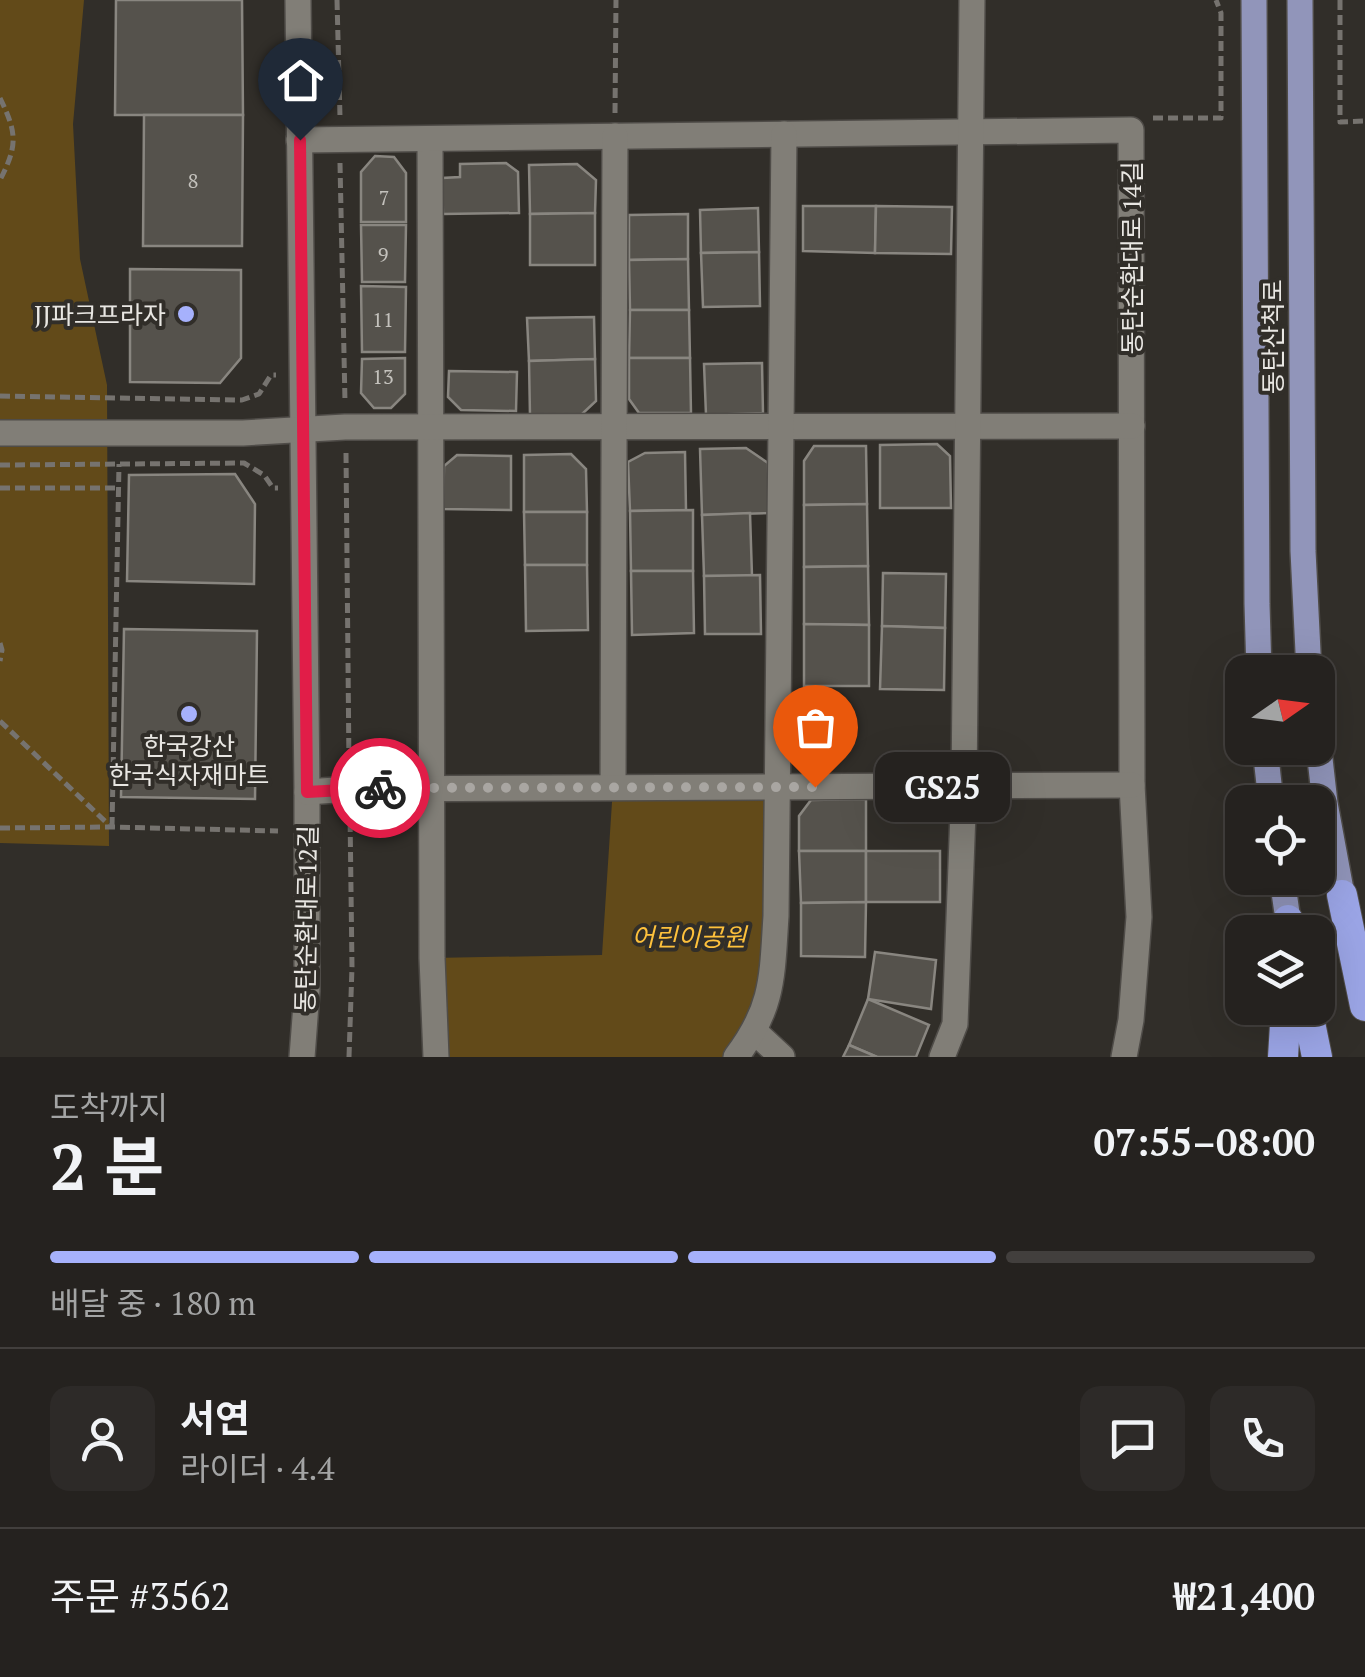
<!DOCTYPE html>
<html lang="ko">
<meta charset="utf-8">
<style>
body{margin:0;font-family:"PT Serif","Noto Sans KR",serif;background:#2d2a28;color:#f1f3f6;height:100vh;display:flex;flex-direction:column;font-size:38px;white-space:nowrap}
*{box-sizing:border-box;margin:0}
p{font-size:32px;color:#a3a4a4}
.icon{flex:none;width:55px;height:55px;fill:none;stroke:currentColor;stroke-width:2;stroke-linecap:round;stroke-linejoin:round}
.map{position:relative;height:1057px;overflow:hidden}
.side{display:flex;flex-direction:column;background:#25221f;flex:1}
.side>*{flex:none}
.needle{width:65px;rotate:76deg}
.controls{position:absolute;left:1225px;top:655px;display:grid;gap:20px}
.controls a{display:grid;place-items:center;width:110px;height:110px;border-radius:20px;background:#25221f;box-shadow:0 10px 40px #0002,0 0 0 2px #423f3d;font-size:50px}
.pin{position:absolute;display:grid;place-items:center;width:85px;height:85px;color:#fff;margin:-102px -42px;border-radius:50% 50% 50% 0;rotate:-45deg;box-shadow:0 0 10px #0007}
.pin .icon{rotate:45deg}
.courier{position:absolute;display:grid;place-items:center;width:100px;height:100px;margin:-50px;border:8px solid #e11d48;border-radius:50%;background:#fff;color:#222;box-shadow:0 2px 12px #0007}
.bubble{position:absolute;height:70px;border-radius:20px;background:#25221f;box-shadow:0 10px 40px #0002,0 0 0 2px #423f3d;font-size:32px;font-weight:700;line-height:70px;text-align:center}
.summary em{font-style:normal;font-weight:700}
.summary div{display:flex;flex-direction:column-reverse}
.summary{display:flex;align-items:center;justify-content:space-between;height:170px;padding:0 50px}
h1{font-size:65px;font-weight:700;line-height:75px}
.bar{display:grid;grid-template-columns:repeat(4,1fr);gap:15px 10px;align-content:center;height:120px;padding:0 50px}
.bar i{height:12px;border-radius:8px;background:#423f3d}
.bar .on{background:#a6b1fc}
.bar p{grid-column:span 4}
.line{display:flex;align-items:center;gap:25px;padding:0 50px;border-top:2px solid #423f3d}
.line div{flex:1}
.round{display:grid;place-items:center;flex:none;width:105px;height:105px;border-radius:20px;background:#2d2a28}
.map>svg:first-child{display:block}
.green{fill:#624a19}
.building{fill:#55524c;stroke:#898680;stroke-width:2.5}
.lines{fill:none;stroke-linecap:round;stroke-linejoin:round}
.minor-casing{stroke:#4f4c48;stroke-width:28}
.major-casing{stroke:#4f4c48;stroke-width:28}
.highway-casing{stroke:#4f4c48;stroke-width:32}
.path{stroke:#76736f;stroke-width:5;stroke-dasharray:10 5;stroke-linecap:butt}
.minor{stroke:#817e77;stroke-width:25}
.major{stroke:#9195ba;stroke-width:25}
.highway{stroke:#9ba5e6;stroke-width:30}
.done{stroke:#a9a6a2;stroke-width:10;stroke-dasharray:0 18}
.route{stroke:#e11d48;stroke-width:12}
.poi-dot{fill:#a6b1fc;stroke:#312e29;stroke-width:4}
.labels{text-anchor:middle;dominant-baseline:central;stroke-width:8;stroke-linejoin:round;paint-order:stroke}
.number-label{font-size:20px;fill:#c4c2bd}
.street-label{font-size:25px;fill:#e9e7e3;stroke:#312e29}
.poi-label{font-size:25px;fill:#e9e7e3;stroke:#312e29;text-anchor:end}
.park-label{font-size:25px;font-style:italic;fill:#fec13c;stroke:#312e29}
</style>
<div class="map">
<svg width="1365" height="1057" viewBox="0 0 1365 1057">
<rect width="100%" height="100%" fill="#312e29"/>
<g class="green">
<path d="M0,0H84L73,124L80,259L107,385L109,846L0,843Z"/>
<path d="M613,787H778L772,982L736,1057H436L432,958L602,955Z"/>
</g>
<g class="building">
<path d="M116,0H242L243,115H115Z"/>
<path d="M144,115H243L242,246H143Z"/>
<path d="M375,156L394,157L406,173V222H361V172Z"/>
<path d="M506,163L518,172L519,213L443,214L442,178L460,177V164Z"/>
<path d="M577,164L596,180L595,213L530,214L529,165Z"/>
<path d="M803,206H876L875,253L803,251Z"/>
<path d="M876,206L952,207L951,254L875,253Z"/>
<path d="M758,208L759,252L701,253L700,210Z"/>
<path d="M595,213V265H530V214Z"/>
<path d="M688,214V259L629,260V215Z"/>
<path d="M361,225H406L405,282H362Z"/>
<path d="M759,252L760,306L703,307L701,253Z"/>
<path d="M688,259L689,310H630L629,260Z"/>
<path d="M130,269L241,270V358L220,383L130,382Z"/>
<path d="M361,286L406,287L405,352H362Z"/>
<path d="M630,310H689L690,358H629Z"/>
<path d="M594,317L595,359L529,361L527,318Z"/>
<path d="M405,358V394L391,408H374L361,393L362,359Z"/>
<path d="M629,358H690L691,413H639L629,399Z"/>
<path d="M595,359L596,401L581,415L530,416L529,361Z"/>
<path d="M762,363L763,413L706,415L704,364Z"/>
<path d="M449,371L517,372L516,411L461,410L448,397Z"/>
<path d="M937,444L950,456L951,508H880V445Z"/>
<path d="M814,446H866L867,504L804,505V461Z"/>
<path d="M746,448L768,463L769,513L702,515L700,449Z"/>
<path d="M685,452L686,510L630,511L628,462L645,453Z"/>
<path d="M571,454L586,469L587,512H524V455Z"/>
<path d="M457,455L511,456V510L443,509L444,466Z"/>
<path d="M235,474L255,504L254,584L127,581L129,475Z"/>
<path d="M867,504L868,566L804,567V505Z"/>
<path d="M693,510V571H631L630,511Z"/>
<path d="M524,512H587V565H525Z"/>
<path d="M750,513L752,576H704L702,515Z"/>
<path d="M525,565H587L588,630L526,631Z"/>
<path d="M868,566L869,625L804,624V567Z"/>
<path d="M631,571H693L694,633L632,635Z"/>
<path d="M883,573L946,574L945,628L882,626Z"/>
<path d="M760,575L761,634H705L704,576Z"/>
<path d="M804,624L869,625V686H804Z"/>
<path d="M882,626L945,628L944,690L880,689Z"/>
<path d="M124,629L257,631L255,799L121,797Z"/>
<path d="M866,799V851H799V816L811,800Z"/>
<path d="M799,851H866V902L801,903Z"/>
<rect x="866" y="851" width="74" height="51"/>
<path d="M866,902L865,957L801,956V903Z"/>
<path d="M875,952L936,960L931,1009L868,999Z"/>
<path d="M868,999L929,1025L916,1057H877L849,1045Z"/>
<path d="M849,1045L877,1057H843Z"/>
</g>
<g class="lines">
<g class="minor-casing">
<g id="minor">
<path d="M298,0L307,792V991L302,1057"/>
<path d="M430,139L432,958L436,1057"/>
<path d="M299,140L1131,130L1132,785L1139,917L1131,1020L1124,1057"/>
<path d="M0,433H243L345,427L1132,426"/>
<path d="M613,787L615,136"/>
<path d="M307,792L350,789L1132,785"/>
<path d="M755,1032L782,1057"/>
<path d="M736,1057C774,1007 772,976 776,916L784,134"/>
<path d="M942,1057L955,1024L964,786L972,0"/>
</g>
</g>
<g class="major-casing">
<g id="major">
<path d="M1254,0L1257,604L1259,672"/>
<path d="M1300,0L1303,551L1309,672"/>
<path d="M1318,741L1325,803L1342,895"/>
<path d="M1265,748L1271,802"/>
<path d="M1282,878L1288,920"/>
</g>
</g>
<g class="highway-casing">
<g id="highway">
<path d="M1342,895L1365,1006"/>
<path d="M1288,920L1291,932"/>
<path d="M1307,1008L1317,1057"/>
<path d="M1283,1057L1286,1008"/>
</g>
</g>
<g class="path">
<path d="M337,0L340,117"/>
<path d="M1340,0V122L1365,121"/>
<path d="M0,98C17,133 18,145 0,180"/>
<path d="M615,113L616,0"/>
<path d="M1153,118H1221V13L1216,0"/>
<path d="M340,163L345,402"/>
<path d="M0,396L242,400L259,394L271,375H276"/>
<path d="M346,453L349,767"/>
<path d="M0,465L244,463L264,475L273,488H278"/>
<path d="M0,488H118"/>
<path d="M0,643L2,650L0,661"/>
<path d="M0,721L109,825"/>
<path d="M112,827L119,464"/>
<path d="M0,828L112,827L278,831"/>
<path d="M349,1057L352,967L350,813"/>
</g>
<use href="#minor" class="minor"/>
<use href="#major" class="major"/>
<use href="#highway" class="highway"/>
</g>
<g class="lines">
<path class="done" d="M380,788L815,787"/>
<path class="route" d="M300,140L307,792L380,788"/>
</g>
<g class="poi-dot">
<circle cx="186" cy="314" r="10"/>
<circle cx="189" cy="714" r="10"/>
</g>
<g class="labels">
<g class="number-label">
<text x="193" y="180">8</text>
<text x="384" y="197">7</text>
<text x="383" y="254">9</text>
<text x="383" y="319">11</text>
<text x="383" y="376">13</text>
</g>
<g class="street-label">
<text transform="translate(1131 258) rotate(-90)">동탄순환대로 14길</text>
<text transform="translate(1272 337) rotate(-90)">동탄산척로</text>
<text transform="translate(306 919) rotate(-89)">동탄순환대로12길</text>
</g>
<g class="poi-label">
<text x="166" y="314">JJ파크프라자</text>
<text x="189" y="745" text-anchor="middle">한국강산<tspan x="189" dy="29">한국식자재마트</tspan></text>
</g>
<g class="park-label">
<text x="689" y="936">어린이공원</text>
</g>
</g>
</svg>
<div class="controls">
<a><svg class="needle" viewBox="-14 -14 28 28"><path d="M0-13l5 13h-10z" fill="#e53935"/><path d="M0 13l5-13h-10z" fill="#a3a4a4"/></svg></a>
<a><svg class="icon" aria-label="locate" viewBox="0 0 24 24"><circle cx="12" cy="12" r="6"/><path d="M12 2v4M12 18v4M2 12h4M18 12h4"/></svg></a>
<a><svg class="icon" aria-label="layers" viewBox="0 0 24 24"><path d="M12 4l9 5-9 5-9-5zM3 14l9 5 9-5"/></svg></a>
</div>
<div class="pin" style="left:815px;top:787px;background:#ea580c"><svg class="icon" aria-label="bag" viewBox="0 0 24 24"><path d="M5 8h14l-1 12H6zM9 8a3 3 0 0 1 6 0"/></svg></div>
<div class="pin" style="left:300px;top:140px;background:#1f2937"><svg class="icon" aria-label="home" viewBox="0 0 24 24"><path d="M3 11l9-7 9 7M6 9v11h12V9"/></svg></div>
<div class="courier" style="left:380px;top:788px"><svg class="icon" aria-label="bike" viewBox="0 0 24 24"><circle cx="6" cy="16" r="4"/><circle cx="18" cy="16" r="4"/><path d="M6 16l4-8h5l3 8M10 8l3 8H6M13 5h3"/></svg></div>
<div class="bubble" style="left:875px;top:752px;width:135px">GS25</div>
</div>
<section class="side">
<div class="summary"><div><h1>2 분</h1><p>도착까지</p></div><em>07:55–08:00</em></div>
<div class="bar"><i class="on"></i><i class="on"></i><i class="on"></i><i></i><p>배달 중 · 180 m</p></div>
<div class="line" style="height:180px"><a class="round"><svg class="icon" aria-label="person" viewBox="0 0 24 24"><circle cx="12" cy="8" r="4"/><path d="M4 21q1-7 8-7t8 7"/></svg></a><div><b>서연</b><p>라이더 · 4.4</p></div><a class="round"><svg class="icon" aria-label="chat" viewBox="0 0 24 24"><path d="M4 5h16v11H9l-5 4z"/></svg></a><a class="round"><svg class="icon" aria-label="phone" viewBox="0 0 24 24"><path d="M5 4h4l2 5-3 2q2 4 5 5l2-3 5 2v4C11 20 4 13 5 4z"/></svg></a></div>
<div class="line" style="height:130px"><div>주문 #3562</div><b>₩21,400</b></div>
</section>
